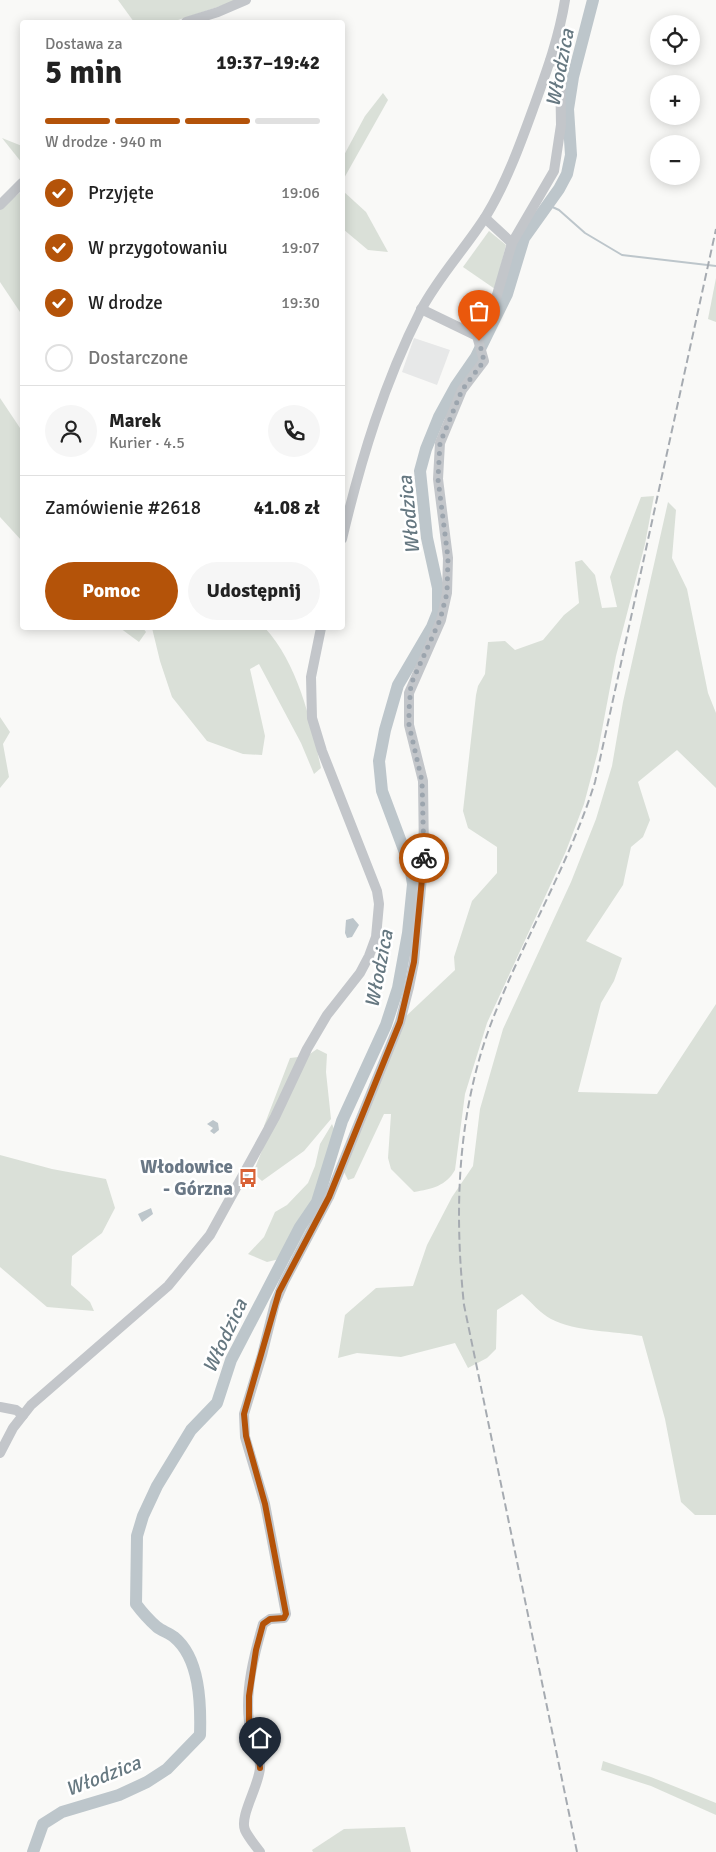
<!DOCTYPE html>
<html lang="pl">
<meta charset="utf-8">
<style>
body{margin:0;font-family:Signika,sans-serif;background:#f6f6f6;color:#222;height:100vh;display:flex;flex-direction:column;font-size:19px;white-space:nowrap}
*{box-sizing:border-box;margin:0}
p{font-size:16px;color:#767676}
.icon{flex:none;width:28px;height:28px;fill:none;stroke:currentColor;stroke-width:2;stroke-linecap:round;stroke-linejoin:round}
.map{position:relative;flex:1;overflow:hidden}
.sheet{position:absolute;left:20px;top:20px;width:325px;height:610px;display:flex;flex-direction:column;background:#fff;border-radius:5px;box-shadow:0 2px 12px #0003}
.sheet>*{flex:none}
.fabs{position:absolute;left:650px;top:15px;display:grid;gap:10px}
.fabs a{display:grid;place-items:center;width:50px;height:50px;border-radius:50%;background:#fff;box-shadow:0 2px 12px #0003;font-size:25px}
.pin{position:absolute;display:grid;place-items:center;width:42px;height:42px;color:#fff;margin:-51px -21px;border-radius:50% 50% 50% 0;rotate:-45deg;box-shadow:0 0 5px #0007}
.pin .icon{rotate:45deg}
.courier{position:absolute;display:grid;place-items:center;width:50px;height:50px;margin:-25px;border:4px solid #b45309;border-radius:50%;background:#fff;color:#222;box-shadow:0 1px 6px #0007}
.summary em{font-style:normal;font-weight:800}
.summary div{display:flex;flex-direction:column-reverse}
.summary{display:flex;align-items:center;justify-content:space-between;height:85px;padding:0 25px}
h1{font-size:32px;font-weight:800;line-height:38px}
.bar{display:grid;grid-template-columns:repeat(4,1fr);gap:8px 5px;align-content:center;height:60px;padding:0 25px}
.bar i{height:6px;border-radius:4px;background:#e0e0e0}
.bar .on{background:#b45309}
.bar p{grid-column:span 4}
.line{display:flex;align-items:center;gap:12px;padding:0 25px;border-top:1px solid #e0e0e0}
.line div{flex:1}
.round{display:grid;place-items:center;flex:none;width:52px;height:52px;border-radius:26px;background:#f6f6f6}
ol{padding:0 25px;list-style:none}
li{display:flex;align-items:center;gap:15px;height:55px}
li p{margin-inline-start:auto}
li .icon{padding:5px;border-radius:50%;background:#b45309;color:#fff;stroke-width:4}
li:last-child{color:#767676}
li i{width:28px;height:28px;border:2px solid #e0e0e0;border-radius:50%}
.cta{display:flex;gap:10px;margin-top:auto;padding:10px 25px}
.cta a{flex:1;height:58px;border-radius:30px;background:#b45309;color:#fff;font-size:20px;font-weight:800;line-height:58px;text-align:center}
.cta a+a{background:#f6f6f6;color:#222}
.map>svg:first-child{display:block}
.built{fill:#e7e8e8}
.green{fill:#dae0d8}
.water{fill:#bdc6cb}
.lines{fill:none;stroke-linecap:round;stroke-linejoin:round}
.stream{stroke:#bdc6cb;stroke-width:2}
.river{stroke:#bdc6cb;stroke-width:12}
.minor{stroke:#c3c6ca;stroke-width:10}
.rail{stroke:#a6abb1;stroke-width:2;stroke-dasharray:8 4;stroke-linecap:butt}
.done{stroke:#9ca5ae;stroke-width:5;stroke-dasharray:0 9}
.route{stroke:#b45309;stroke-width:6}
.labels{text-anchor:middle;dominant-baseline:central;stroke-width:5;stroke-linejoin:round;paint-order:stroke}
.poi-label{font-size:19px;font-weight:bold;fill:#6a7886;stroke:#fff;text-anchor:end}
.water-label{font-size:20px;font-style:italic;fill:#667881;stroke:#fff}
</style>
<div class="map">
<svg width="716" height="1852" viewBox="0 0 716 1852">
<rect width="100%" height="100%" fill="#f9f9f7"/>
<path class="built" d="M414,338L450,350L437,385L402,372Z"/>
<g class="green">
<path d="M118,0H239L172,22H134Z"/>
<path d="M383,93L388,100L343,180V157L365,116Z"/>
<path d="M2,138L22,146V163Z"/>
<path d="M22,191V315L0,282V209Z"/>
<path d="M343,191L366,212L388,252L368,250L343,229Z"/>
<path d="M489,231L506,245L495,289L463,267Z"/>
<path d="M716,278V322L708,319Z"/>
<path d="M0,398L22,431V541L0,517Z"/>
<path d="M654,496L645,544L616,656L598,751L584,804L566,851L487,1023L465,1094L455,1170C446,1186 432,1189 414,1192L391,1169L388,1158L391,1114H384L354,1178L348,1180L344,1172L404,1018L455,970L454,957L472,901L497,873V847L468,828L463,811L476,695L478,686L485,674L488,642L505,641L515,650L543,640L564,615L579,603L575,562L582,560L595,575L602,608L617,607L610,577L641,497Z"/>
<path d="M668,502L676,510L672,558L687,589L708,693L716,713V788L677,750L638,782L650,820L643,837L631,847L623,885L586,941L622,958L614,981L601,1003L578,1092L657,1094L716,1004V1515H695L681,1502L665,1419L642,1336C614,1331 576,1332 551,1319C541,1314 531,1302 522,1294L497,1310L496,1349L487,1358L468,1368L455,1343L401,1357L357,1353L338,1358L345,1315L376,1288L413,1286L427,1245L452,1197L473,1166L480,1109L503,1029L571,882L596,819L612,766L623,702Z"/>
<path d="M120,628H143L146,632L139,642Z"/>
<path d="M152,628H265C298,664 311,721 321,768L314,774L301,743L259,664L250,669L265,736L262,755L243,754L207,741L172,697L160,661Z"/>
<path d="M0,717L10,732L3,744L9,777L0,788Z"/>
<path d="M317,1049L327,1054L326,1072L331,1119L304,1151L262,1181L253,1173L263,1148L264,1126L290,1058L307,1056Z"/>
<path d="M332,1124L334,1129L325,1160L314,1215L292,1256L267,1262L248,1254L264,1237L275,1212L287,1205L308,1183L315,1166L320,1144Z"/>
<path d="M0,1155L52,1169L106,1179L115,1208L102,1233L72,1256L71,1285L90,1302L94,1311L47,1307L0,1267Z"/>
<path d="M603,1761L651,1777L716,1803V1815L651,1786L601,1770Z"/>
<path d="M405,1827L411,1852H313L312,1850L344,1829Z"/>
</g>
<g class="water">
<path d="M353,918L359,925L352,937L347,938L345,933L346,920Z"/>
<path d="M213,1120L218,1123L219,1130L214,1134L210,1131L213,1128L207,1124Z"/>
<path d="M151,1208L153,1214L142,1222L138,1214Z"/>
</g>
<g class="lines">
<path class="stream" d="M548,205L559,210L585,233L622,255L716,266"/>
<path class="river" d="M33,1852L43,1824L62,1812L119,1795L147,1782L167,1769L200,1735C201,1704 200,1658 174,1637C169,1633 162,1631 157,1627C149,1620 142,1612 136,1604L137,1536L143,1516L157,1486L191,1430L217,1403L231,1360L300,1227L317,1202L342,1121L386,1025L398,988L408,933L413,884L410,866L382,791L379,761L385,730L398,685L432,627L438,612V588L427,538L420,471L426,449L439,417L456,386L476,357L507,294L524,238L559,189L567,174L571,155L568,109L573,77L593,0"/>
<g class="minor">
<path d="M186,22L218,12L246,0"/>
<path d="M0,205L22,183"/>
<path d="M485,218L512,243"/>
<path d="M477,336L497,295L512,243L554,171L561,125L560,62L550,61"/>
<path d="M342,539C361,459 384,383 421,310C439,276 465,249 486,216C506,183 520,145 533,109C546,73 559,38 565,0"/>
<path d="M0,1407L16,1410L23,1415"/>
<path d="M0,1453L13,1428L31,1405L168,1286L210,1235L275,1117L307,1049L327,1015L360,973L369,956L376,937L379,904L377,891L322,751L312,718L311,677L321,628"/>
<path d="M260,1852C255,1845 248,1837 245,1830C239,1816 260,1784 260,1767C260,1751 251,1738 249,1722C245,1690 254,1655 263,1624L270,1619L284,1618L286,1614L265,1504L245,1437L244,1414L262,1355L275,1303L284,1282L329,1197L400,1022L409,987L414,962L424,856L423,781L409,725V693L441,620L447,593L448,558L438,479L440,443L462,390L484,361L477,336L421,309"/>
</g>
<path class="rail" d="M577,1852L464,1305C454,1210 457,1112 492,1021C523,940 569,865 595,782L716,229"/>
</g>
<g class="lines">
<path class="done" d="M424,858L422,781L409,725V710L411,684L440,620L447,593L448,558L438,479L440,443L462,390L484,361L479,341"/>
<path class="route" d="M260,1768L258,1747L249,1724V1696L256,1650L263,1624L270,1619L284,1618L286,1614L265,1504L246,1436L244,1414L279,1292L329,1197L400,1022L414,962L424,858"/>
</g>
<defs>
<g id="bus-bare" transform="scale(1.5)"><path d="M-5-6H5V4H4V6H2V4H-2V6H-4V4H-5ZM-3.5-4V0h7V-4ZM-3.5 1.2v1.5H-2V1.2ZM2 1.2v1.5H3.5V1.2Z" fill="#d96236" stroke="#fff" stroke-width="2.5" paint-order="stroke"/></g>
</defs>
<g fill-rule="evenodd">
<use href="#bus-bare" x="248" y="1178"/>
</g>
<g class="labels">
<g class="poi-label">
<text x="233" y="1167">Włodowice<tspan x="233" dy="22">- Górzna</tspan></text>
</g>
<g class="water-label">
<text transform="translate(560 68) rotate(-79)">Włodzica</text>
<text transform="translate(409 515) rotate(-96)">Włodzica</text>
<text transform="translate(379 969) rotate(-79)">Włodzica</text>
<text transform="translate(225 1336) rotate(-65)">Włodzica</text>
<text transform="translate(103 1776) rotate(-21)">Włodzica</text>
</g>
</g>
</svg>
<div class="fabs">
<a><svg class="icon" aria-label="locate" viewBox="0 0 24 24"><circle cx="12" cy="12" r="6"/><path d="M12 2v4M12 18v4M2 12h4M18 12h4"/></svg></a>
<a>+</a>
<a>−</a>
</div>
<div class="pin" style="left:479px;top:341px;background:#ea580c"><svg class="icon" aria-label="bag" viewBox="0 0 24 24"><path d="M5 8h14l-1 12H6zM9 8a3 3 0 0 1 6 0"/></svg></div>
<div class="pin" style="left:260px;top:1768px;background:#1f2937"><svg class="icon" aria-label="home" viewBox="0 0 24 24"><path d="M3 11l9-7 9 7M6 9v11h12V9"/></svg></div>
<div class="courier" style="left:424px;top:858px"><svg class="icon" aria-label="bike" viewBox="0 0 24 24"><circle cx="6" cy="16" r="4"/><circle cx="18" cy="16" r="4"/><path d="M6 16l4-8h5l3 8M10 8l3 8H6M13 5h3"/></svg></div>
<section class="sheet">
<div class="summary"><div><h1>5 min</h1><p>Dostawa za</p></div><em>19:37–19:42</em></div>
<div class="bar"><i class="on"></i><i class="on"></i><i class="on"></i><i></i><p>W drodze · 940 m</p></div>
<ol>
<li><svg class="icon" aria-label="check" viewBox="0 0 24 24"><path d="M5 12l5 5 9-10"/></svg>Przyjęte<p>19:06</p></li>
<li><svg class="icon" aria-label="check" viewBox="0 0 24 24"><path d="M5 12l5 5 9-10"/></svg>W przygotowaniu<p>19:07</p></li>
<li><svg class="icon" aria-label="check" viewBox="0 0 24 24"><path d="M5 12l5 5 9-10"/></svg>W drodze<p>19:30</p></li>
<li><i></i>Dostarczone</li>
</ol>
<div class="line" style="height:90px"><a class="round"><svg class="icon" aria-label="person" viewBox="0 0 24 24"><circle cx="12" cy="8" r="4"/><path d="M4 21q1-7 8-7t8 7"/></svg></a><div><b>Marek</b><p>Kurier · 4.5</p></div><a class="round"><svg class="icon" aria-label="phone" viewBox="0 0 24 24"><path d="M5 4h4l2 5-3 2q2 4 5 5l2-3 5 2v4C11 20 4 13 5 4z"/></svg></a></div>
<div class="line" style="height:65px"><div>Zamówienie #2618</div><b>41.08 zł</b></div>
<div class="cta"><a>Pomoc</a><a>Udostępnij</a></div>
</section>
</div>
